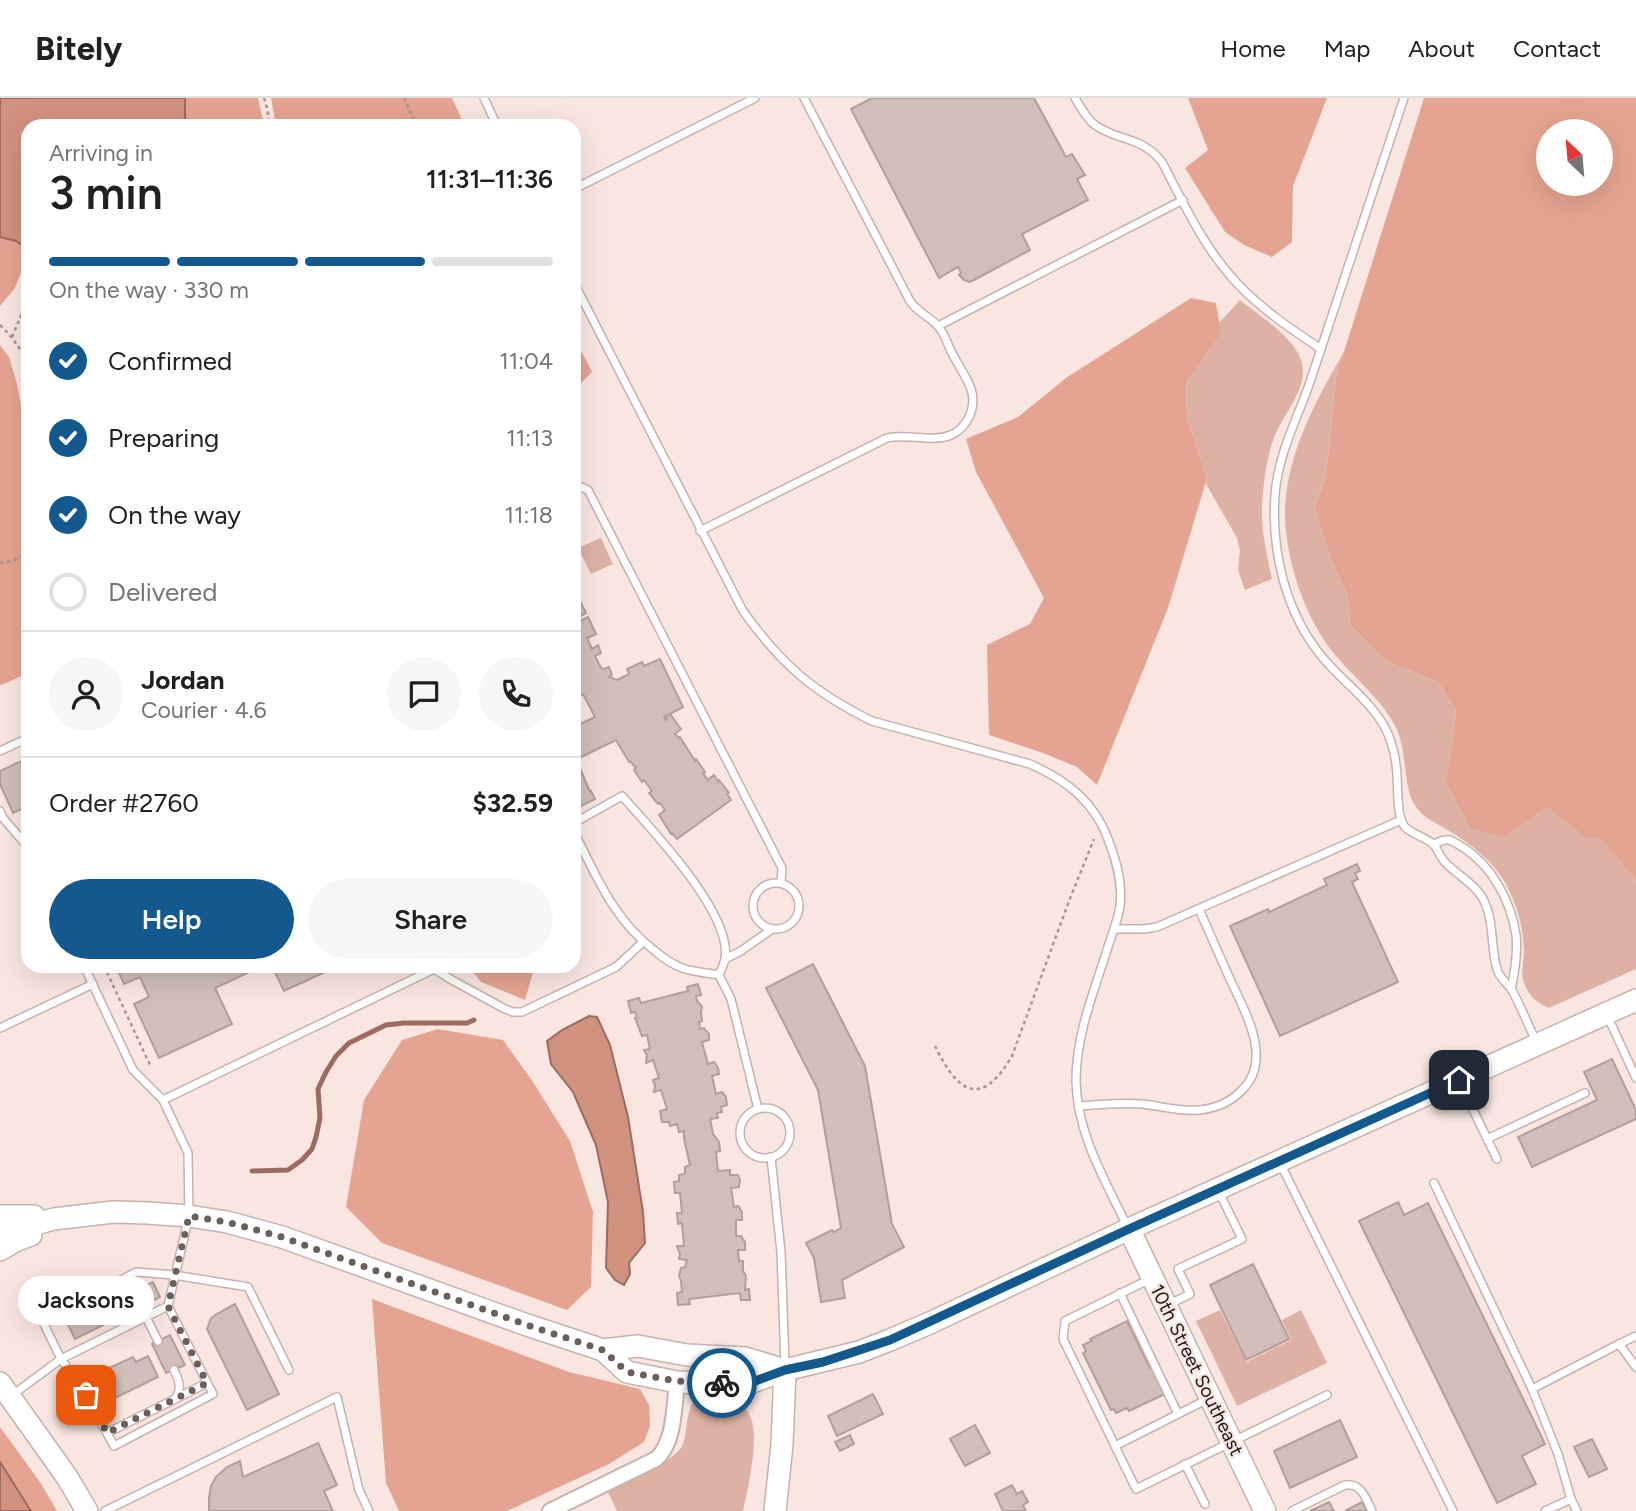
<!DOCTYPE html>
<meta charset="utf-8">
<style>
body{margin:0;font-family:Figtree,sans-serif;background:#f6f6f6;color:#202124;height:100vh;display:flex;flex-direction:column;font-size:26px;white-space:nowrap}
*{box-sizing:border-box;margin:0}
p{font-size:23px;color:#757577}
.icon{flex:none;width:38px;height:38px;fill:none;stroke:currentColor;stroke-width:2;stroke-linecap:round;stroke-linejoin:round}
.map{position:relative;flex:1;overflow:hidden}
.details{position:absolute;left:21px;top:21px;width:560px;height:854px;display:flex;flex-direction:column;background:#fff;border-radius:21px;box-shadow:0 7px 28px #0002}
.details>*{flex:none}
.needle{width:46px;rotate:334deg}
.tools{position:absolute;left:1536px;top:21px;display:grid;gap:14px}
.tools a{display:grid;place-items:center;width:77px;height:77px;border-radius:50%;background:#fff;box-shadow:0 7px 28px #0002;font-size:35px}
.pin{position:absolute;display:grid;place-items:center;width:60px;height:60px;color:#fff;margin:-30px;border-radius:14px;box-shadow:0 4px 10px #0006}
.courier{position:absolute;display:grid;place-items:center;width:70px;height:70px;margin:-35px;border:5px solid #13598d;border-radius:50%;background:#fff;color:#222;box-shadow:0 2px 9px #0007}
.bubble{position:absolute;height:49px;border-radius:24px;background:#fff;box-shadow:0 7px 28px #0002;font-size:23px;font-weight:600;line-height:49px;text-align:center}
.head em{font-style:normal;font-weight:600}
.head div{display:flex;flex-direction:column-reverse}
.head{display:flex;align-items:center;justify-content:space-between;height:119px;padding:0 28px}
h1{font-size:46px;font-weight:600;line-height:52px}
.bar{display:grid;grid-template-columns:repeat(4,1fr);gap:10px 7px;align-content:center;height:84px;padding:0 28px}
.bar i{height:9px;border-radius:5px;background:#e0e0e0}
.bar .active{background:#13598d}
.bar p{grid-column:span 4}
.line{display:flex;align-items:center;gap:18px;padding:0 28px;border-top:2px solid #e0e0e0}
.line div{flex:1}
.round{display:grid;place-items:center;flex:none;width:74px;height:74px;border-radius:37px;background:#f6f6f6}
ol{padding:0 28px;list-style:none}
li{display:flex;align-items:center;gap:21px;height:77px}
li p{margin-inline-start:auto}
li .icon{padding:7px;border-radius:50%;background:#13598d;color:#fff;stroke-width:4}
li:last-child{color:#757577}
li i{width:38px;height:38px;border:4px solid #e0e0e0;border-radius:50%}
.action{display:flex;gap:14px;margin-top:auto;padding:14px 28px}
.action a{flex:1;height:80px;border-radius:42px;background:#13598d;color:#fff;font-size:28px;font-weight:600;line-height:80px;text-align:center}
.action a+a{background:#f6f6f6;color:#202124}
header{display:flex;align-items:center;gap:42px;box-sizing:border-box;height:98px;padding:0 35px;background:#fff;border-bottom:2px solid #e0e0e0}
header strong{font-size:33px}
nav{display:flex;gap:38px;margin-inline-start:auto;font-size:24px}
.map>svg:first-child{display:block}
.green{fill:#ddb2a5}
.forest{fill:#e5a491;fill-rule:evenodd}
.water{fill:#d1917f;stroke:#9b6c5f;stroke-width:2}
.lines{fill:none;stroke-linecap:round;stroke-linejoin:round}
.stream{stroke:#9b6c5f;stroke-width:5}
.building{fill:#d1beb8;stroke:#b29f99;stroke-width:2}
.lane-casing{stroke:#c6b2ad;stroke-width:10}
.street-casing{stroke:#c6b2ad;stroke-width:18}
.secondary-casing{stroke:#c6b2ad;stroke-width:24}
.path{stroke:#a69792;stroke-width:2.5;stroke-dasharray:3.5 3.5;stroke-linecap:butt}
.lane{stroke:#fff;stroke-width:7}
.street{stroke:#fff;stroke-width:14}
.secondary{stroke:#fff;stroke-width:21}
.done{stroke:#6a5f5b;stroke-width:7;stroke-dasharray:0 12.6}
.route{stroke:#13598d;stroke-width:9}
.labels{text-anchor:middle;dominant-baseline:central;stroke-width:5;stroke-linejoin:round;paint-order:stroke}
.street-label{font-size:19px;fill:#1d1614;stroke:#fae6e0}
</style>
<header>
<strong>Bitely</strong>
<nav><a>Home</a><a>Map</a><a>About</a><a>Contact</a></nav>
</header>
<div class="map">
<svg width="1636" height="1413" viewBox="0 0 1636 1413">
<rect width="100%" height="100%" fill="#fae6e0"/>
<g class="green">
<path d="M1240,202C1259,217 1293,239 1301,262C1310,288 1285,314 1275,337C1268,354 1265,376 1263,395C1259,424 1266,453 1272,481L1245,492L1238,472L1240,452L1237,440L1206,386L1207,380L1187,319L1186,284L1220,235L1219,225Z"/>
<path d="M1345,252L1336,279L1326,377L1315,410L1347,496L1351,528L1388,564L1438,584L1456,612L1454,635L1505,739L1547,709L1586,740H1601L1634,779L1636,784V871L1549,910C1537,905 1528,897 1524,885C1520,875 1524,864 1524,853C1523,828 1517,805 1504,783C1490,759 1466,743 1441,728C1432,723 1423,719 1416,709C1401,688 1409,649 1393,624C1376,595 1348,575 1328,548C1312,525 1300,498 1293,471C1287,447 1283,422 1286,398C1292,345 1319,297 1345,252Z"/>
<path d="M601,440L613,466L591,476L578,450Z"/>
<path d="M1220,1212L1246,1264L1291,1242L1282,1222L1301,1212L1327,1265L1237,1308L1196,1223Z"/>
<path d="M706,1300C713,1300 721,1298 728,1300C736,1302 745,1308 749,1316C761,1335 748,1391 743,1413H617L608,1394C624,1386 679,1361 683,1346C688,1331 685,1317 694,1303Z"/>
</g>
<g class="forest">
<path d="M185,0H258L264,28H185Z"/>
<path d="M271,0H452L465,28H276Z"/>
<path d="M1188,0H1327L1293,88L1292,144L1272,159L1244,147L1225,134L1185,70L1208,52Z"/>
<path d="M1424,0H1636V784L1634,779L1601,741L1586,740L1547,709L1505,739L1471,730L1446,683L1454,635L1456,612L1438,584L1388,564L1351,528L1347,496L1331,458L1315,410L1326,377L1336,279ZM1549,33H1601V86H1549Z"/>
<path d="M0,139L16,143L28,151V156L15,190L0,208Z"/>
<path d="M1191,200L1216,205L1221,235L1186,284L1187,319L1207,380L1168,510L1097,687L1077,669L1043,655L989,637L987,547L1030,526L1044,500L976,374L966,341L1018,319L1066,280Z"/>
<path d="M574,239L592,274L581,285H574Z"/>
<path d="M0,247L9,259L17,286L28,346V575L4,586L0,587Z"/>
<path d="M468,868H535L525,902L481,884Z"/>
<path d="M438,931L503,942L531,981L570,1043L593,1114L591,1189L567,1212L382,1145L346,1109L364,1002L402,942Z"/>
<path d="M372,1201L569,1274L640,1291L649,1307L650,1328L644,1344L609,1366L507,1413H399L386,1385Z"/>
<path d="M0,1329L40,1384L57,1413H31L0,1364Z"/>
</g>
<g class="water">
<path d="M0,0H185V28H28V151L16,143L0,139Z"/>
<path d="M589,918L597,919L610,947L628,1019L643,1114L645,1145L629,1165L630,1176L624,1187L615,1182L606,1170L608,1104L596,1047L573,994L551,966L547,943L562,932Z"/>
<path d="M0,1364L31,1413H0Z"/>
</g>
<g class="lines">
<g class="stream">
<path d="M488,868L489,872"/>
<path d="M252,1073L288,1072L302,1062L312,1051L316,1039L320,1020L318,991L326,974L336,958L349,945L386,927L404,925H467L474,922"/>
</g>
</g>
<g class="building">
<path d="M872,0H1034L1066,59L1072,56L1085,77L1077,81L1088,102L1022,136L1030,152L974,182L969,184L964,182L959,177L961,175L958,169L939,180L851,11Z"/>
<path d="M578,499L586,515L576,520L578,524L588,519L596,536L587,540L592,551L598,547L601,555L595,558L601,570L604,571L609,569L612,577L609,579L617,582L629,576L627,571L642,564L644,568L660,561L683,609L664,619L666,622L667,621L666,619L670,616L681,631L675,636L679,640L680,639L695,663L696,661L705,674L703,675L708,682L714,677L718,684L719,682L729,695L727,696L731,702L677,741L672,735L671,736L659,717L665,712L660,705L658,706L649,695L652,693L644,682L642,684L634,672L636,670L630,663L629,664L616,642L577,661L579,664L574,667V629L595,619L583,596L574,600V501Z"/>
<path d="M28,660V708L13,715L0,686V673Z"/>
<path d="M579,668L590,694L591,693L595,701L577,710L574,704V671Z"/>
<path d="M1357,766L1360,773L1355,775L1358,781L1352,784L1398,884L1280,938L1230,828L1268,811L1269,814L1327,787L1324,781Z"/>
<path d="M813,866L865,968L892,1126L904,1149L842,1182L845,1200L821,1204L814,1160L806,1145L832,1132L834,1134L841,1130L818,992L766,890Z"/>
<path d="M116,868H262L215,890L232,926L159,960L134,906L149,899L140,879L124,886Z"/>
<path d="M272,868H338L284,893Z"/>
<path d="M698,886L701,897L696,898L697,903L702,908L701,915L702,923L699,924L700,931L704,930L709,936V942L702,944L708,966L714,964L718,970L719,976L712,978L716,996L722,994L726,999L727,1007L721,1009L722,1014L717,1015L718,1020L710,1021L713,1036L719,1044L720,1053L716,1054L718,1073L730,1072V1077H738L740,1082L739,1089L731,1090L734,1109L738,1108L742,1114V1122H736V1138H741L745,1144V1152H738L739,1163H743V1173L746,1178L745,1192L749,1191L750,1202H741L740,1195L689,1201L690,1206L678,1207L677,1195L682,1194L681,1183L679,1178L681,1170L685,1169L687,1162L679,1161L680,1156L677,1148H684L682,1125L678,1126L677,1115H682L680,1095H675L674,1084L679,1083V1077L685,1076V1069L690,1067L684,1041V1033L679,1034L677,1026L670,1028L669,1024H662L660,1013L667,1011L661,992L654,994L655,988L653,982L659,980L653,962L646,965L647,957L644,952L650,951L647,937L642,938L635,920L637,919L635,914L631,915L628,903L639,900L641,905L688,893L687,889Z"/>
<path d="M1612,961L1636,1012V1021L1532,1069L1518,1039L1597,1002L1584,974Z"/>
<path d="M1398,1104L1404,1117L1428,1105L1545,1346L1522,1358L1536,1386L1497,1405L1359,1123Z"/>
<path d="M1253,1166L1289,1241L1246,1262L1210,1187Z"/>
<path d="M153,1184L160,1199L75,1241L67,1225Z"/>
<path d="M235,1206L279,1296L247,1312L207,1231L211,1220L215,1217Z"/>
<path d="M1127,1223L1150,1270L1152,1269L1165,1296L1129,1313L1127,1310L1116,1315L1114,1311L1111,1312L1083,1255L1086,1253L1083,1247L1092,1243L1090,1241Z"/>
<path d="M170,1237L185,1267L166,1275L152,1246Z"/>
<path d="M148,1258L158,1279L107,1304L94,1277L133,1259L136,1264Z"/>
<path d="M873,1296L883,1316L837,1338L828,1318Z"/>
<path d="M1340,1322L1357,1359L1290,1390L1274,1353Z"/>
<path d="M975,1327L990,1355L965,1368L950,1341Z"/>
<path d="M850,1337L854,1346L840,1353L835,1344Z"/>
<path d="M1592,1341L1607,1371L1589,1379L1574,1349Z"/>
<path d="M318,1345L337,1387L324,1393L333,1413H209V1399L211,1388L216,1379L227,1369L240,1363L243,1379Z"/>
<path d="M1012,1387L1017,1396L1022,1393L1028,1404L1023,1407L1026,1413H1003L995,1396Z"/>
<path d="M1329,1404L1334,1413H1310Z"/>
<path d="M1362,1404L1367,1413H1345Z"/>
</g>
<g class="lines">
<g class="lane-casing">
<g id="lane">
<path d="M484,0L497,28"/>
<path d="M1075,0C1081,10 1086,20 1095,27C1119,44 1140,37 1162,64C1184,106 1204,150 1236,184C1261,211 1291,231 1321,251"/>
<path d="M1404,0C1373,94 1342,187 1311,281C1298,320 1278,355 1275,397C1271,454 1286,516 1323,560C1344,585 1375,606 1388,636C1392,646 1395,657 1396,667C1399,683 1395,717 1405,729C1412,736 1424,739 1432,745C1438,750 1439,758 1444,763C1455,776 1472,783 1482,799C1495,822 1490,847 1497,871C1499,880 1507,885 1512,892C1521,909 1528,927 1537,945"/>
<path d="M574,91L755,0"/>
<path d="M574,185L743,513C781,566 813,594 872,623L1030,666C1066,682 1094,703 1108,741C1116,762 1123,785 1120,808C1118,822 1112,836 1108,849C1094,893 1076,937 1076,983C1077,1036 1105,1082 1127,1128"/>
<path d="M938,228L1183,102"/>
<path d="M574,386L588,392L782,770L781,785"/>
<path d="M700,433L887,340C908,335 931,345 951,337C968,329 977,309 971,291C967,280 959,268 953,257C948,248 945,236 938,228C930,219 917,214 910,203L804,0"/>
<path d="M0,653L28,640"/>
<path d="M0,713L3,720L28,749"/>
<path d="M574,725L622,698C651,731 733,816 725,861C724,866 721,872 719,877L731,901L758,1011"/>
<path d="M574,734C597,779 613,821 655,853C663,860 672,866 682,870C694,874 707,875 719,877"/>
<path d="M1434,746C1439,744 1444,741 1449,742C1454,743 1460,748 1464,750C1493,769 1511,804 1516,837C1518,856 1515,873 1511,891"/>
<circle cx="776" cy="808" r="23"/>
<path d="M1114,831H1144L1157,829L1401,722"/>
<path d="M725,861L741,853L772,831"/>
<path d="M84,868L133,972L163,1002L188,1055L189,1118L168,1208L213,1296L114,1348L86,1297L61,1261L43,1224L136,1174L174,1177L248,1189L289,1272"/>
<path d="M434,871L452,882L505,911L513,914H522L616,869L643,844"/>
<path d="M1607,917L1636,980"/>
<path d="M0,930L93,886"/>
<path d="M1459,983L1497,1061"/>
<path d="M163,1002L434,871L433,868"/>
<path d="M1078,1008C1099,1007 1121,1004 1142,1006C1161,1008 1181,1014 1200,1012C1217,1010 1231,1004 1242,992C1274,961 1244,912 1229,879C1219,856 1209,834 1199,811"/>
<circle cx="765" cy="1035" r="25"/>
<path d="M1487,1041L1585,995"/>
<path d="M771,1059L781,1154L785,1267"/>
<path d="M1281,1067L1453,1413"/>
<path d="M1434,1085L1532,1291L1619,1246L1636,1269"/>
<path d="M1152,1180L1065,1223L1063,1241L1115,1348L1208,1301"/>
<path d="M1120,1195L1178,1316"/>
<path d="M1168,1207L1190,1196L1178,1171L1242,1141L1219,1094"/>
<path d="M146,1219L158,1243"/>
<path d="M1619,1246L1636,1238"/>
<path d="M174,1272C179,1283 182,1289 176,1300"/>
<path d="M1532,1291L1558,1356L1571,1401"/>
<path d="M11,1298L61,1261L168,1208"/>
<path d="M107,1335L207,1285"/>
<path d="M1115,1348L1136,1391L1327,1297"/>
<path d="M1185,1366L1205,1406"/>
<path d="M105,1413L337,1299L359,1392L369,1413"/>
<path d="M1292,1413L1345,1387C1361,1385 1366,1400 1372,1413"/>
<path d="M1545,1413L1571,1401L1577,1413"/>
</g>
</g>
<g class="street-casing">
<path id="street" d="M550,1413L656,1361C675,1345 674,1307 677,1284"/>
</g>
<g class="secondary-casing">
<g id="secondary">
<path d="M0,1118H34"/>
<path d="M1129,1131L1265,1413"/>
<path d="M0,1135L54,1121L113,1114L148,1115L189,1118L227,1124L282,1139L527,1227L603,1252L638,1248L687,1257L745,1260L785,1272"/>
<path d="M0,1152L17,1142L31,1137"/>
<path d="M603,1252L627,1274L677,1284L747,1286L785,1272L859,1254L890,1242L932,1224L1129,1131L1636,902"/>
<path d="M0,1285L67,1379L87,1413"/>
<path d="M775,1413L782,1346L785,1272"/>
</g>
</g>
<g class="path">
<path d="M264,0L267,10L270,28"/>
<path d="M404,0L417,28"/>
<path d="M0,227C13,240 23,252 28,270"/>
<path d="M12,239L28,201"/>
<path d="M0,465L12,463L28,457"/>
<path d="M104,868L150,967"/>
<path d="M935,948C946,970 967,1010 995,981C1002,975 1007,966 1012,958L1069,803L1094,741"/>
</g>
<use href="#lane" class="lane"/>
<use href="#street" class="street"/>
<use href="#secondary" class="secondary"/>
</g>
<g class="lines">
<path class="done" d="M86,1297L107,1335L207,1285L168,1208L189,1118L227,1124L282,1139L527,1227L603,1252L627,1274L677,1283L722,1285"/>
<path class="route" d="M722,1285L747,1286L785,1272L823,1264L890,1242L1129,1131L1459,982"/>
</g>
<g class="labels">
<g class="street-label">
<text transform="translate(1197 1272) rotate(64)">10th Street Southeast</text>
</g>
</g>
</svg>
<div class="tools">
<a><svg class="needle" viewBox="-14 -14 28 28"><path d="M0-13l5 13h-10z" fill="#e53935"/><path d="M0 13l5-13h-10z" fill="#757577"/></svg></a>
</div>
<div class="pin" style="left:86px;top:1297px;background:#ea580c"><svg class="icon" aria-label="bag" viewBox="0 0 24 24"><path d="M5 8h14l-1 12H6zM9 8a3 3 0 0 1 6 0"/></svg></div>
<div class="pin" style="left:1459px;top:982px;background:#1f2937"><svg class="icon" aria-label="home" viewBox="0 0 24 24"><path d="M3 11l9-7 9 7M6 9v11h12V9"/></svg></div>
<div class="courier" style="left:722px;top:1285px"><svg class="icon" aria-label="bike" viewBox="0 0 24 24"><circle cx="6" cy="16" r="4"/><circle cx="18" cy="16" r="4"/><path d="M6 16l4-8h5l3 8M10 8l3 8H6M13 5h3"/></svg></div>
<div class="bubble" style="left:18px;top:1178px;width:136px">Jacksons</div>
<section class="details">
<div class="head"><div><h1>3 min</h1><p>Arriving in</p></div><em>11:31–11:36</em></div>
<div class="bar"><i class="active"></i><i class="active"></i><i class="active"></i><i></i><p>On the way · 330 m</p></div>
<ol>
<li><svg class="icon" aria-label="check" viewBox="0 0 24 24"><path d="M5 12l5 5 9-10"/></svg>Confirmed<p>11:04</p></li>
<li><svg class="icon" aria-label="check" viewBox="0 0 24 24"><path d="M5 12l5 5 9-10"/></svg>Preparing<p>11:13</p></li>
<li><svg class="icon" aria-label="check" viewBox="0 0 24 24"><path d="M5 12l5 5 9-10"/></svg>On the way<p>11:18</p></li>
<li><i></i>Delivered</li>
</ol>
<div class="line" style="height:126px"><a class="round"><svg class="icon" aria-label="person" viewBox="0 0 24 24"><circle cx="12" cy="8" r="4"/><path d="M4 21q1-7 8-7t8 7"/></svg></a><div><b>Jordan</b><p>Courier · 4.6</p></div><a class="round"><svg class="icon" aria-label="chat" viewBox="0 0 24 24"><path d="M4 5h16v11H9l-5 4z"/></svg></a><a class="round"><svg class="icon" aria-label="phone" viewBox="0 0 24 24"><path d="M5 4h4l2 5-3 2q2 4 5 5l2-3 5 2v4C11 20 4 13 5 4z"/></svg></a></div>
<div class="line" style="height:91px"><div>Order #2760</div><b>$32.59</b></div>
<div class="action"><a>Help</a><a>Share</a></div>
</section>
</div>
